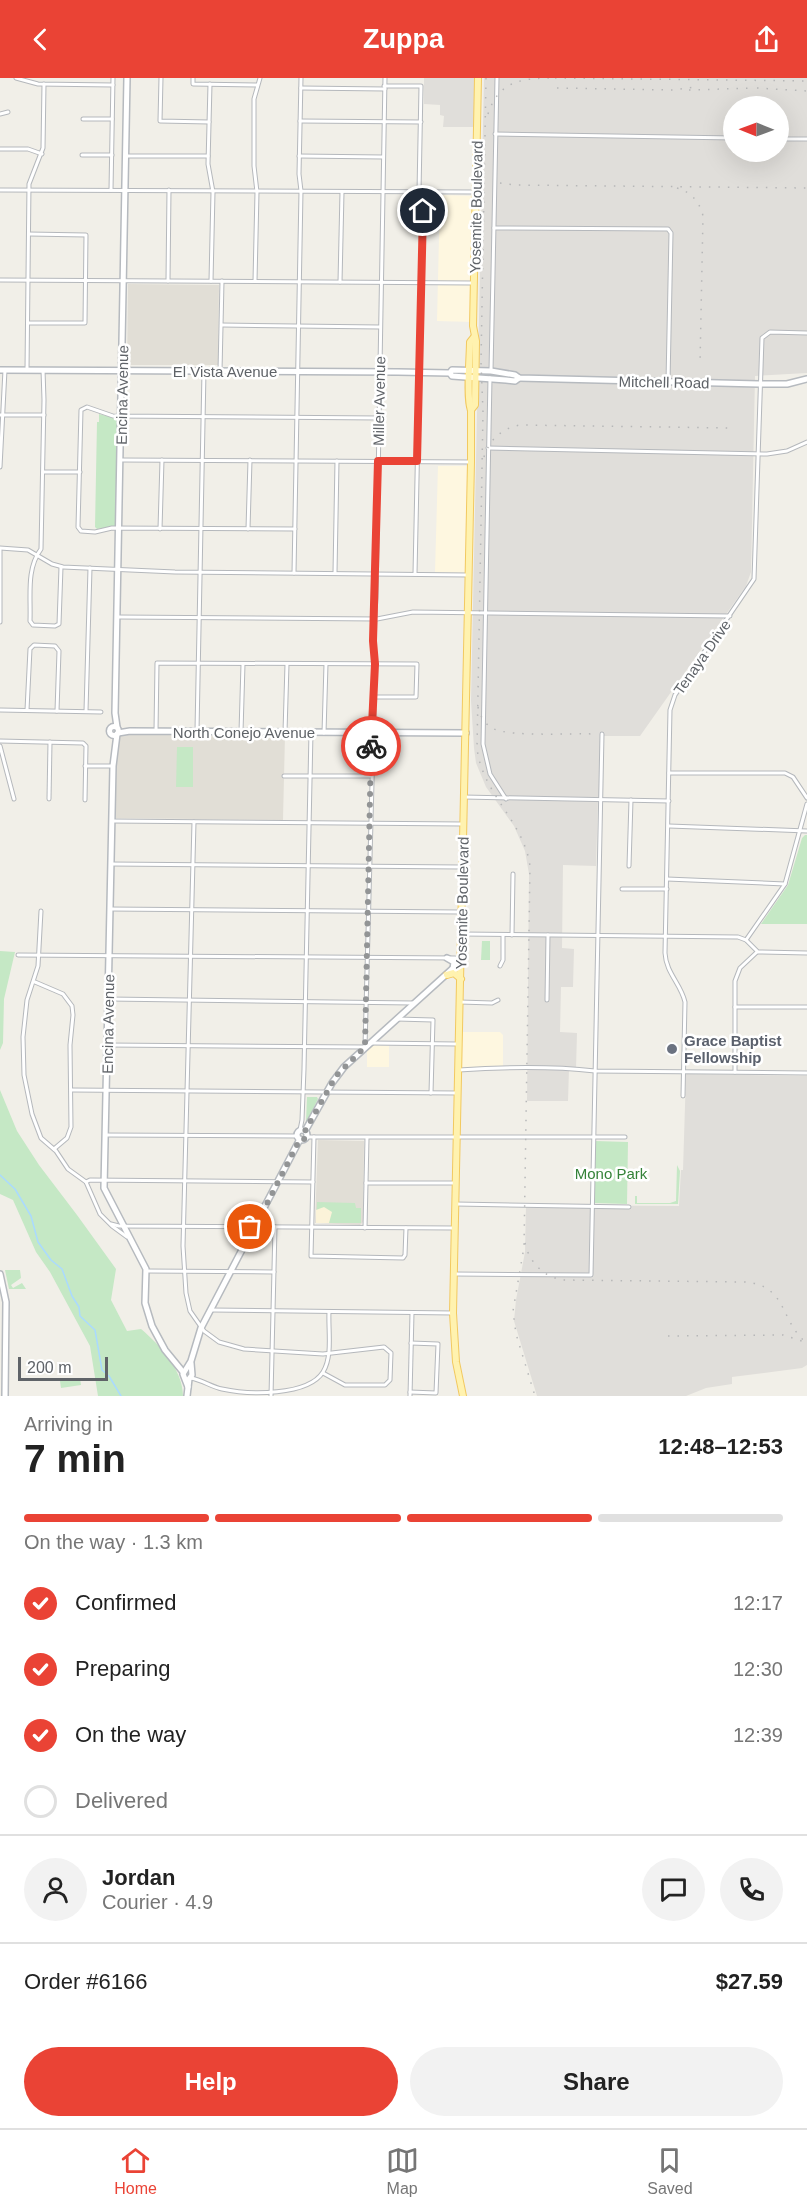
<!DOCTYPE html>
<meta charset="utf-8">
<style>
body{margin:0;font-family:Arial,sans-serif;background:#f2f2f2;color:#222;height:100vh;display:flex;flex-direction:column;font-size:22px;white-space:nowrap}
*{box-sizing:border-box;margin:0}
p{font-size:20px;color:#767676}
.icon{flex:none;width:33px;height:33px;fill:none;stroke:currentColor;stroke-width:2;stroke-linecap:round;stroke-linejoin:round}
.map{position:relative;height:1318px;overflow:hidden}
.sheet{display:flex;flex-direction:column;background:#fff;flex:1}
.sheet>*{flex:none}
.needle{width:39px;rotate:271deg}
.tools{position:absolute;left:723px;top:18px;display:grid;gap:12px}
.tools a{display:grid;place-items:center;width:66px;height:66px;border-radius:50%;background:#fff;box-shadow:0 6px 24px #0002;font-size:30px}
.scale{position:absolute;left:18px;bottom:15px;width:90px;box-sizing:border-box;padding-left:6px;border:3px solid #5f6368;border-top:0;font-size:16px;line-height:21px;white-space:nowrap;color:#5f6368;-webkit-text-stroke:4px #fff;paint-order:stroke}
.pin{position:absolute;display:grid;place-items:center;width:51px;height:51px;color:#fff;margin:-26px;border:3px solid #fff;border-radius:50%;box-shadow:0 2px 6px #0007}
.courier{position:absolute;display:grid;place-items:center;width:60px;height:60px;margin:-30px;border:4px solid #ea4335;border-radius:50%;background:#fff;color:#222;box-shadow:0 2px 8px #0007}
.head em{font-style:normal;font-weight:700}
.head div{display:flex;flex-direction:column-reverse}
.head{display:flex;align-items:center;justify-content:space-between;height:102px;padding:0 24px}
h1{font-size:39px;font-weight:700;line-height:45px}
.bar{display:grid;grid-template-columns:repeat(4,1fr);gap:9px 6px;align-content:center;height:72px;padding:0 24px}
.bar i{height:8px;border-radius:4px;background:#e0e0e0}
.bar .selected{background:#ea4335}
.bar p{grid-column:span 4}
.line{display:flex;align-items:center;gap:15px;padding:0 24px;border-top:2px solid #e0e0e0}
.line div{flex:1}
.round{display:grid;place-items:center;flex:none;width:63px;height:63px;border-radius:32px;background:#f2f2f2}
ol{padding:0 24px;list-style:none}
li{display:flex;align-items:center;gap:18px;height:66px}
li p{margin-inline-start:auto}
li .icon{padding:6px;border-radius:50%;background:#ea4335;color:#fff;stroke-width:4}
li:last-child{color:#767676}
li i{width:33px;height:33px;border:3px solid #e0e0e0;border-radius:50%}
.cta{display:flex;gap:12px;margin-top:auto;padding:12px 24px}
.cta a{flex:1;height:69px;border-radius:36px;background:#ea4335;color:#fff;font-size:24px;font-weight:700;line-height:69px;text-align:center}
.cta a+a{background:#f2f2f2;color:#222}
header{display:flex;justify-content:space-between;align-items:center;height:78px;padding:0 24px;background:#ea4335;color:#fff;font-size:27px;font-weight:700}
.dock{display:flex;justify-content:space-around;align-items:center;height:84px;border-top:2px solid #e0e0e0;background:#fff;font-size:16px;color:#767676}
.dock a{display:grid;justify-items:center;gap:3px}
.dock .selected{color:#ea4335}
.map>svg:first-child{display:block}
.commercial{fill:#fef7e0}
.industrial{fill:#e0deda;fill-rule:evenodd}
.education{fill:#e1ded6}
.green{fill:#c5e8c5}
.sand{fill:#fbf3d9}
.lines{fill:none;stroke-linecap:round;stroke-linejoin:round}
.stream{stroke:#aadaff;stroke-width:1.5}
.street-casing{stroke:#b5b8bc;stroke-width:5}
.secondary-casing{stroke:#b6babf;stroke-width:8}
.primary-casing{stroke:#f2c960;stroke-width:8}
.street{stroke:#fff;stroke-width:3}
.secondary{stroke:#fff;stroke-width:5}
.primary{stroke:#fff2af;stroke-width:6}
.rail{stroke:#b6b7b8;stroke-width:1.5;stroke-dasharray:1.5 8;stroke-linecap:butt}
.done{stroke:#929495;stroke-width:6;stroke-dasharray:0 10.8}
.route{stroke:#ea4335;stroke-width:8}
.worship-dot{fill:#6b7280;stroke:#fff;stroke-width:2}
.labels{text-anchor:middle;dominant-baseline:central;stroke-width:5;stroke-linejoin:round;paint-order:stroke}
.street-label{font-size:15px;fill:#5f6368;stroke:#fff}
.worship-label{font-size:15px;font-weight:bold;fill:#5b616d;stroke:#fff;text-anchor:start}
.park-label{font-size:15px;fill:#348238;stroke:#fff}
</style>
<header><svg class="icon" aria-label="back" viewBox="0 0 24 24"><path d="M15 5l-7 7 7 7"/></svg>Zuppa<svg class="icon" aria-label="share" viewBox="0 0 24 24"><path d="M12 15V3M7 8l5-5 5 5M5 13v7h14v-7"/></svg></header>
<div class="map">
<svg width="807" height="1318" viewBox="0 0 807 1318">
<rect width="100%" height="100%" fill="#f1efe8"/>
<g class="commercial">
<path d="M440,117L474,118L472,244L437,243Z"/>
<path d="M438,388H469L466,495L435,494Z"/>
<path d="M462,954H500L503,957V989L462,990Z"/>
<path d="M370,967L389,968V989H367V969Z"/>
</g>
<g class="industrial">
<path d="M424,0H476L474,49H443L444,38L440,37V27L424,26Z"/>
<path d="M484,0H807V295L755,298L751,494L746,508L640,658H604L602,721H598L596,788L563,787L562,870L574,871L573,909H561L560,954L577,955L576,991H569L568,1023H527L529,796L525,773L514,748L486,709L476,685L474,670L471,623ZM734,28H778V74H734Z"/>
<path d="M686,996L807,998V1287L802,1290L732,1299V1306L706,1310L686,1318H537L514,1243L516,1222L525,1174L526,1127L679,1128L681,1092H683Z"/>
</g>
<g class="education">
<path d="M128,206L219,207L218,287H127Z"/>
<path d="M120,656L285,657L283,742L116,740V670Z"/>
<path d="M318,1062L364,1063L363,1144L360,1147L315,1145Z"/>
</g>
<g class="green">
<path d="M99,336L119,341L116,448L97,451L95,449L97,344H99Z"/>
<path d="M177,669H193V709H176Z"/>
<path d="M805,757H807V846H761L788,807L802,760Z"/>
<path d="M482,863H490V882H481Z"/>
<path d="M0,873L15,874L4,921L3,965L0,972Z"/>
<path d="M0,1012L17,1053L39,1087L77,1137L116,1191L111,1222L127,1253L141,1251C160,1267 183,1292 183,1318H98L90,1268L50,1194L36,1174L13,1122L0,1116Z"/>
<path d="M307,1019H317L318,1021L306,1045Z"/>
<path d="M595,1063L628,1064L627,1126L594,1125Z"/>
<path d="M677,1087L680,1093L678,1126H635V1118H637V1125H670L676,1123Z"/>
<path d="M317,1124L355,1125L356,1130H361V1145H316Z"/>
<path d="M5,1192H20L21,1200L11,1207L13,1210L22,1205L26,1211H9Z"/>
<path d="M80,1300L81,1307L61,1310L60,1303Z"/>
</g>
<path class="sand" d="M324,1129L332,1134L329,1145H316V1132Z"/>
<g class="lines">
<path class="stream" d="M0,1097L15,1111L31,1138L38,1164L51,1182L62,1191L72,1218L79,1229L80,1238L95,1252L102,1292L109,1298L121,1318"/>
<g class="street-casing">
<g id="street">
<path d="M16,0L38,6L113,7"/>
<path d="M161,0L160,43L209,44"/>
<path d="M193,0V6L257,7"/>
<path d="M210,6L208,86L213,114L211,203"/>
<path d="M384,8H421L419,114"/>
<path d="M301,10L385,11"/>
<path d="M0,36L8,34"/>
<path d="M83,41H112"/>
<path d="M300,43L421,44"/>
<path d="M495,56L734,60"/>
<path d="M778,61H807"/>
<path d="M0,71H28L42,76"/>
<path d="M82,77H112"/>
<path d="M126,78H208"/>
<path d="M299,78L383,79"/>
<path d="M0,112L474,114"/>
<path d="M111,112L113,0"/>
<path d="M494,150L668,151L671,155L668,304"/>
<path d="M0,202L473,205"/>
<path d="M168,203L169,112"/>
<path d="M255,203L257,114L254,88V21L260,0"/>
<path d="M340,204L342,114"/>
<path d="M28,245H85L86,157L29,156"/>
<path d="M222,247L380,249"/>
<path d="M27,292L29,106L43,70L44,6"/>
<path d="M43,292L44,322L41,471C26,491 31,518 30,543L33,547L55,548L59,546L61,489"/>
<path d="M220,293L222,203"/>
<path d="M491,293L497,0"/>
<path d="M490,300L483,666L490,696L506,721"/>
<path d="M0,337H44"/>
<path d="M488,370L767,376L787,373L807,364"/>
<path d="M121,382L471,384"/>
<path d="M0,389L5,292"/>
<path d="M43,394H80"/>
<path d="M160,451L162,382"/>
<path d="M248,451L250,382"/>
<path d="M295,451L112,450L95,454L81,453L78,449L81,332L87,329L113,338L379,340"/>
<path d="M0,470L28,472L52,486L63,489L175,494L468,497"/>
<path d="M294,495L301,113L299,96L301,0"/>
<path d="M335,495L337,383"/>
<path d="M415,496L423,114"/>
<path d="M118,539L377,541L413,534L730,538"/>
<path d="M0,544V471"/>
<path d="M0,632L101,634"/>
<path d="M27,632L30,571L34,567L55,568L59,573L57,633"/>
<path d="M86,633L90,490"/>
<path d="M156,653L157,585L417,586L416,619H374"/>
<path d="M197,653L204,293"/>
<path d="M241,654L243,586"/>
<path d="M285,654L287,586"/>
<path d="M324,655L326,586"/>
<path d="M0,663L83,665L86,668L85,722"/>
<path d="M0,668L14,721"/>
<path d="M85,688H112"/>
<path d="M669,695H785L793,699L807,720"/>
<path d="M284,698H370"/>
<path d="M464,719L669,723"/>
<path d="M49,721L50,664"/>
<path d="M112,743L463,746"/>
<path d="M194,744L183,1168L186,1215L190,1233L204,1253L219,1264L244,1271L323,1276L384,1269L391,1275L390,1302L385,1307H345L323,1295"/>
<path d="M669,748L807,753"/>
<path d="M111,786L461,789"/>
<path d="M629,788L631,722"/>
<path d="M667,801L785,806"/>
<path d="M622,811H667"/>
<path d="M110,831L460,834"/>
<path d="M41,833L38,888L27,922L23,959L24,997L32,1036L41,1060L56,1073L68,1091L86,1104L100,1136L112,1148L127,1159"/>
<path d="M462,856L738,859L746,862L758,874L807,875"/>
<path d="M512,857L513,796"/>
<path d="M746,862L785,806L807,726"/>
<path d="M18,877L455,880L460,882"/>
<path d="M500,888L503,882V858"/>
<path d="M35,904L63,916L72,928L73,937L70,967L71,1049L67,1060L54,1071"/>
<path d="M109,921L413,925"/>
<path d="M547,922L548,857"/>
<path d="M460,924L492,925L498,922"/>
<path d="M735,929H807"/>
<path d="M397,941L433,942L431,1015"/>
<path d="M371,965L457,966"/>
<path d="M108,967L365,969C368,856 370,743 374,629C375,593 373,556 376,520L385,0"/>
<path d="M459,992C504,989 550,988 595,993L807,995"/>
<path d="M735,994V903L740,890L757,874"/>
<path d="M72,1012L458,1015"/>
<path d="M683,1018L685,924C681,906 666,895 665,875L670,632L675,617L754,501L762,260L770,254L807,255"/>
<path d="M300,1052L302,1042L304,991L311,654"/>
<path d="M105,1057L298,1058"/>
<path d="M307,1059H625"/>
<path d="M314,1059L311,1178L403,1180L405,1177L406,1150"/>
<path d="M86,1104L90,1102L313,1104"/>
<path d="M366,1105H455"/>
<path d="M456,1126L629,1129"/>
<path d="M111,1146L119,1148L454,1150"/>
<path d="M365,1150L367,1060"/>
<path d="M147,1193L274,1194"/>
<path d="M455,1196L591,1197L602,656"/>
<path d="M212,1232L453,1235"/>
<path d="M191,1300C202,1302 212,1309 222,1311C249,1317 308,1318 323,1294C333,1278 328,1252 329,1234"/>
<path d="M410,1314L436,1315L438,1266L411,1265"/>
<path d="M271,1318L275,1149"/>
<path d="M410,1318L412,1235"/>
</g>
</g>
<g class="secondary-casing">
<g id="secondary">
<path d="M0,292L398,294L450,295L452,292L491,293L515,297L519,300L759,306H787L807,301"/>
<path d="M450,295L452,298L506,302L515,303L519,300"/>
<circle cx="114" cy="653" r="4.5"/>
<path d="M117,649L115,635L127,0"/>
<path d="M118,655L130,653L466,655"/>
<path d="M117,656L113,688L104,1110L146,1191L145,1225L152,1248L165,1272L183,1294"/>
<path d="M447,880L454,884L453,891"/>
<circle cx="302" cy="1057" r="5"/>
<path d="M305,1053L332,1005L344,989L461,883"/>
<path d="M0,1196L6,1224L5,1318"/>
<path d="M188,1309L183,1296L191,1283L201,1250L300,1061"/>
<path d="M187,1318L189,1301L192,1297L191,1285"/>
</g>
</g>
<g class="primary-casing">
<g id="primary">
<path d="M471,332L475,327L476,263L473,248L478,0"/>
<path d="M447,897L454,895L461,901"/>
<path d="M463,1318L456,1284L453,1235L471,384V332C466,321 470,278 470,264L474,259"/>
</g>
</g>
<use href="#street" class="street"/>
<use href="#secondary" class="secondary"/>
<use href="#primary" class="primary"/>
<g class="rail">
<path d="M486,0L481,284L483,334L477,670C482,716 524,743 530,788L524,1169L513,1233L516,1256L535,1318"/>
<path d="M555,0L807,3"/>
<path d="M557,10L673,12L696,9"/>
<path d="M757,10L807,13"/>
<path d="M689,12L755,10"/>
<path d="M488,36C499,1 525,0 557,0"/>
<path d="M500,105L515,107L807,110"/>
<path d="M677,110C691,114 700,124 703,138L700,286"/>
<path d="M484,379C489,362 502,350 520,347L733,350"/>
<path d="M478,629C480,638 485,647 494,651C512,659 572,655 594,656"/>
<path d="M525,1165C529,1184 543,1198 562,1202L745,1204C788,1207 780,1245 807,1265"/>
<path d="M668,1258L783,1257L805,1264"/>
</g>
</g>
<g class="lines">
<path class="done" d="M250,1149H255L300,1061H305L307,1059L305,1053L336,998L365,969L371,668"/>
<path class="route" d="M371,668L375,586L373,563L378,383H417L423,133"/>
</g>
<circle class="worship-dot" cx="672" cy="971" r="6"/>
<g class="labels">
<g class="street-label">
<text transform="translate(476 129) rotate(-89)">Yosemite Boulevard</text>
<text x="225" y="293">El Vista Avenue</text>
<text transform="translate(664 304) rotate(1)">Mitchell Road</text>
<text transform="translate(122 317) rotate(-89)">Encina Avenue</text>
<text transform="translate(379 323) rotate(-89)">Miller Avenue</text>
<text transform="translate(702 579) rotate(-55)">Tenaya Drive</text>
<text x="244" y="654">North Conejo Avenue</text>
<text transform="translate(462 825) rotate(-89)">Yosemite Boulevard</text>
<text transform="translate(108 946) rotate(-89)">Encina Avenue</text>
</g>
<g class="worship-label">
<text x="684" y="962">Grace Baptist<tspan x="684" dy="17">Fellowship</tspan></text>
</g>
<g class="park-label">
<text x="611" y="1095">Mono Park</text>
</g>
</g>
</svg>
<div class="tools">
<a><svg class="needle" viewBox="-14 -14 28 28"><path d="M0-13l5 13h-10z" fill="#e53935"/><path d="M0 13l5-13h-10z" fill="#767676"/></svg></a>
</div>
<div class="scale">200 m</div>
<div class="pin" style="left:250px;top:1149px;background:#ea580c"><svg class="icon" aria-label="bag" viewBox="0 0 24 24"><path d="M5 8h14l-1 12H6zM9 8a3 3 0 0 1 6 0"/></svg></div>
<div class="pin" style="left:423px;top:133px;background:#1f2937"><svg class="icon" aria-label="home" viewBox="0 0 24 24"><path d="M3 11l9-7 9 7M6 9v11h12V9"/></svg></div>
<div class="courier" style="left:371px;top:668px"><svg class="icon" aria-label="bike" viewBox="0 0 24 24"><circle cx="6" cy="16" r="4"/><circle cx="18" cy="16" r="4"/><path d="M6 16l4-8h5l3 8M10 8l3 8H6M13 5h3"/></svg></div>
</div>
<section class="sheet">
<div class="head"><div><h1>7 min</h1><p>Arriving in</p></div><em>12:48–12:53</em></div>
<div class="bar"><i class="selected"></i><i class="selected"></i><i class="selected"></i><i></i><p>On the way · 1.3 km</p></div>
<ol>
<li><svg class="icon" aria-label="check" viewBox="0 0 24 24"><path d="M5 12l5 5 9-10"/></svg>Confirmed<p>12:17</p></li>
<li><svg class="icon" aria-label="check" viewBox="0 0 24 24"><path d="M5 12l5 5 9-10"/></svg>Preparing<p>12:30</p></li>
<li><svg class="icon" aria-label="check" viewBox="0 0 24 24"><path d="M5 12l5 5 9-10"/></svg>On the way<p>12:39</p></li>
<li><i></i>Delivered</li>
</ol>
<div class="line" style="height:108px"><a class="round"><svg class="icon" aria-label="person" viewBox="0 0 24 24"><circle cx="12" cy="8" r="4"/><path d="M4 21q1-7 8-7t8 7"/></svg></a><div><b>Jordan</b><p>Courier · 4.9</p></div><a class="round"><svg class="icon" aria-label="chat" viewBox="0 0 24 24"><path d="M4 5h16v11H9l-5 4z"/></svg></a><a class="round"><svg class="icon" aria-label="phone" viewBox="0 0 24 24"><path d="M5 4h4l2 5-3 2q2 4 5 5l2-3 5 2v4C11 20 4 13 5 4z"/></svg></a></div>
<div class="line" style="height:78px"><div>Order #6166</div><b>$27.59</b></div>
<div class="cta"><a>Help</a><a>Share</a></div>
</section>
<nav class="dock">
<a class="selected"><svg class="icon" aria-label="home" viewBox="0 0 24 24"><path d="M3 11l9-7 9 7M6 9v11h12V9"/></svg>Home</a>
<a><svg class="icon" aria-label="map" viewBox="0 0 24 24"><path d="M3 6l6-2 6 2 6-2v14l-6 2-6-2-6 2zM9 4v14M15 6v14"/></svg>Map</a>
<a><svg class="icon" aria-label="saved" viewBox="0 0 24 24"><path d="M7 4h10v16l-5-4-5 4z"/></svg>Saved</a>
</nav>
